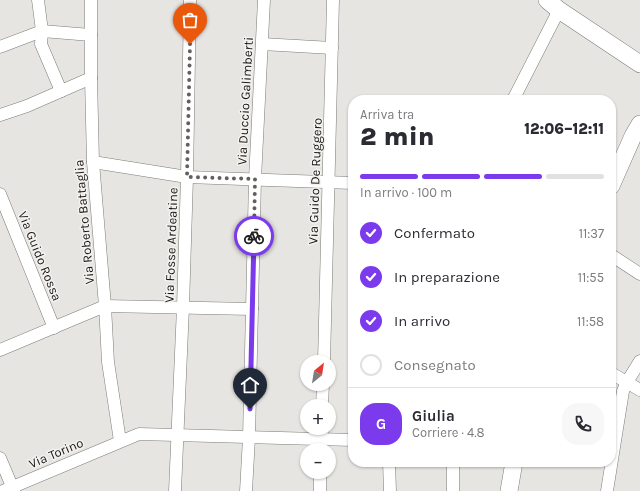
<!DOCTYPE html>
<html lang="it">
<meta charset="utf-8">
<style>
body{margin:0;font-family:Karla,sans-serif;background:#f7f7f7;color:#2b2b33;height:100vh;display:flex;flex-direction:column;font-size:15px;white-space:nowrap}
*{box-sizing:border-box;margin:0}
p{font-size:13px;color:#7c7c81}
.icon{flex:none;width:22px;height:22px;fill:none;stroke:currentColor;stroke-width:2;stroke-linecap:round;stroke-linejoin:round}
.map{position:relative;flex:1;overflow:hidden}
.panel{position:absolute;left:348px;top:95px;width:268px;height:372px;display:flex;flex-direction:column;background:#fff;border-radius:16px;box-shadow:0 1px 3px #0004}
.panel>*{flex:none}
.needle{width:26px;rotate:30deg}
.fabs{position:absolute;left:300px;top:355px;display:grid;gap:8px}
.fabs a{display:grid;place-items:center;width:36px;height:36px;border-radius:50%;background:#fff;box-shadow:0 1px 3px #0004;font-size:20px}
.pin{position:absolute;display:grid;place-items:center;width:34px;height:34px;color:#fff;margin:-41px -17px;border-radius:50% 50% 50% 0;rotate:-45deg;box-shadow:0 0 4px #0007}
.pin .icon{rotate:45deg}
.courier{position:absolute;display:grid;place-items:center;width:40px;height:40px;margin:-20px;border:3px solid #7c3aed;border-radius:50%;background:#fff;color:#222;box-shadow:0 1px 5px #0007}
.headline em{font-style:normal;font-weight:800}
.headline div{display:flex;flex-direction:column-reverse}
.headline{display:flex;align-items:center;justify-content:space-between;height:68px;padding:0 12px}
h1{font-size:26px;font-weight:800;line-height:30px}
.bar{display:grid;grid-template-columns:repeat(4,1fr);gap:6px 4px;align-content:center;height:48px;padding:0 12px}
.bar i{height:5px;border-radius:3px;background:#e1e1e2}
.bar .active{background:#7c3aed}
.bar p{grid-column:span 4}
.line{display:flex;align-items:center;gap:10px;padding:0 12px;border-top:1px solid #e1e1e2}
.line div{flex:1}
.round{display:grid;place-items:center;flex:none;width:42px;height:42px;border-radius:16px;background:#f7f7f7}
ol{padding:0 12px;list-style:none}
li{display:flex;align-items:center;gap:12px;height:44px}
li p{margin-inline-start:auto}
li .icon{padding:4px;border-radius:50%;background:#7c3aed;color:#fff;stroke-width:4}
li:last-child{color:#7c7c81}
li i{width:22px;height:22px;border:2px solid #e1e1e2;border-radius:50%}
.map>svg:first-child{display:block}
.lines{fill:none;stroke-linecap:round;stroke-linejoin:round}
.street-casing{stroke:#7c7b78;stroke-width:13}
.secondary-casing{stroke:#7c7b78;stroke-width:18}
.street{stroke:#fff;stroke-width:12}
.secondary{stroke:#fff;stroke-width:17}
.done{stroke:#61605e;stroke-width:4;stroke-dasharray:0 7.2}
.route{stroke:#7c3aed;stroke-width:5}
.labels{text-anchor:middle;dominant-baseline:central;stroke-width:3;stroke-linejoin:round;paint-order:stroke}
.street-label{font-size:13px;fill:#191817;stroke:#f4f2ef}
</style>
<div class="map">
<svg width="640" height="491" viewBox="0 0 640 491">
<rect width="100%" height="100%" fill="#e7e5e2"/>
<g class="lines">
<g class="street-casing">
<g id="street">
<path d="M38,0L42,31L41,44L61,91"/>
<path d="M91,0V78L93,162L105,306L108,362L120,441"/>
<path d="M262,44L332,48"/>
<path d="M0,47L42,31L91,35"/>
<path d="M513,100L559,10"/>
<path d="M0,115L27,106L91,78"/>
<path d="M93,162L187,177L353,183"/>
<path d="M0,194L54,328"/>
<path d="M611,255L640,274"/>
<path d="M0,350L105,306L252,309"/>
<path d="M324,362L333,0"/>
<path d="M611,373L640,390"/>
<path d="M322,406L323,384"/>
<path d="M321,450L322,428"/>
<path d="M0,458L14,491"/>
<path d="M389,462L390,491"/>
<path d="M3,491L139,434L353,440"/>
<path d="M175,491L183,307L187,177L190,0"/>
<path d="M246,491L249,438L255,179L264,0"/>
<path d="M320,491V472"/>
<path d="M453,491V462"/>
<path d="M607,491L623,391L627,382L640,361"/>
</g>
</g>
<g class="secondary-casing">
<g id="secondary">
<path d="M547,0L559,10L640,64"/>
<path d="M611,186L633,136L640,124"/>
<path d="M509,491L514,462"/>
</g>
</g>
<use href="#street" class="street"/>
<use href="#secondary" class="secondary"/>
</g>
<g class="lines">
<path class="done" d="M190,44L187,177L255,179L254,236"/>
<path class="route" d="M250,409L254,236"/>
</g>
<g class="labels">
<g class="street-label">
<text transform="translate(245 101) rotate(-87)">Via Duccio Galimberti</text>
<text transform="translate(315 181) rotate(-88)">Via Guido De Ruggero</text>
<text transform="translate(84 222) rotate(-95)">Via Roberto Battaglia</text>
<text transform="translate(171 245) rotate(-88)">Via Fosse Ardeatine</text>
<text transform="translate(40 256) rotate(68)">Via Guido Rossa</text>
<text transform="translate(56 453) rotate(-23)">Via Torino</text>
</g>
</g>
</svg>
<div class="fabs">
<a><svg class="needle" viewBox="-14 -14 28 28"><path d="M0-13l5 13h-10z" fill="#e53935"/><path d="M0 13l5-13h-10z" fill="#7c7c81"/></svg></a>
<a>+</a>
<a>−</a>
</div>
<div class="pin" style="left:190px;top:44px;background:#ea580c"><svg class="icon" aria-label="bag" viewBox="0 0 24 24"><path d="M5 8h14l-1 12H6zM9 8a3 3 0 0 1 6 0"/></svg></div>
<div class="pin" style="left:250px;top:409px;background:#1f2937"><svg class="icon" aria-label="home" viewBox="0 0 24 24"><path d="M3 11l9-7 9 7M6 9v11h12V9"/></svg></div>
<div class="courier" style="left:254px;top:236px"><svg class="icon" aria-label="bike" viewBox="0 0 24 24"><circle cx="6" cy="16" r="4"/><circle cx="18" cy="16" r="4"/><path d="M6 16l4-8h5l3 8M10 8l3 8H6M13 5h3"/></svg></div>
<section class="panel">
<div class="headline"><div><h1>2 min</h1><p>Arriva tra</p></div><em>12:06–12:11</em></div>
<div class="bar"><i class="active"></i><i class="active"></i><i class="active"></i><i></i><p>In arrivo · 100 m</p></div>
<ol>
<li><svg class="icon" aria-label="check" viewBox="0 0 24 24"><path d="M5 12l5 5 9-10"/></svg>Confermato<p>11:37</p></li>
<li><svg class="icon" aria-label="check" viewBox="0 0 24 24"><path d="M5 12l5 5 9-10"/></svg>In preparazione<p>11:55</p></li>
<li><svg class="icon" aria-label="check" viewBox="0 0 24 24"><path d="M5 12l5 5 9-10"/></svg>In arrivo<p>11:58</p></li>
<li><i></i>Consegnato</li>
</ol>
<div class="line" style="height:72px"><b class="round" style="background:#7c3aed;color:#fff">G</b><div><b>Giulia</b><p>Corriere · 4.8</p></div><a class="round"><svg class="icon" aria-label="phone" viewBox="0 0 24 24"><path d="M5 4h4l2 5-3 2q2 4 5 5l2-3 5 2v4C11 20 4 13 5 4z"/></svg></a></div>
</section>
</div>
